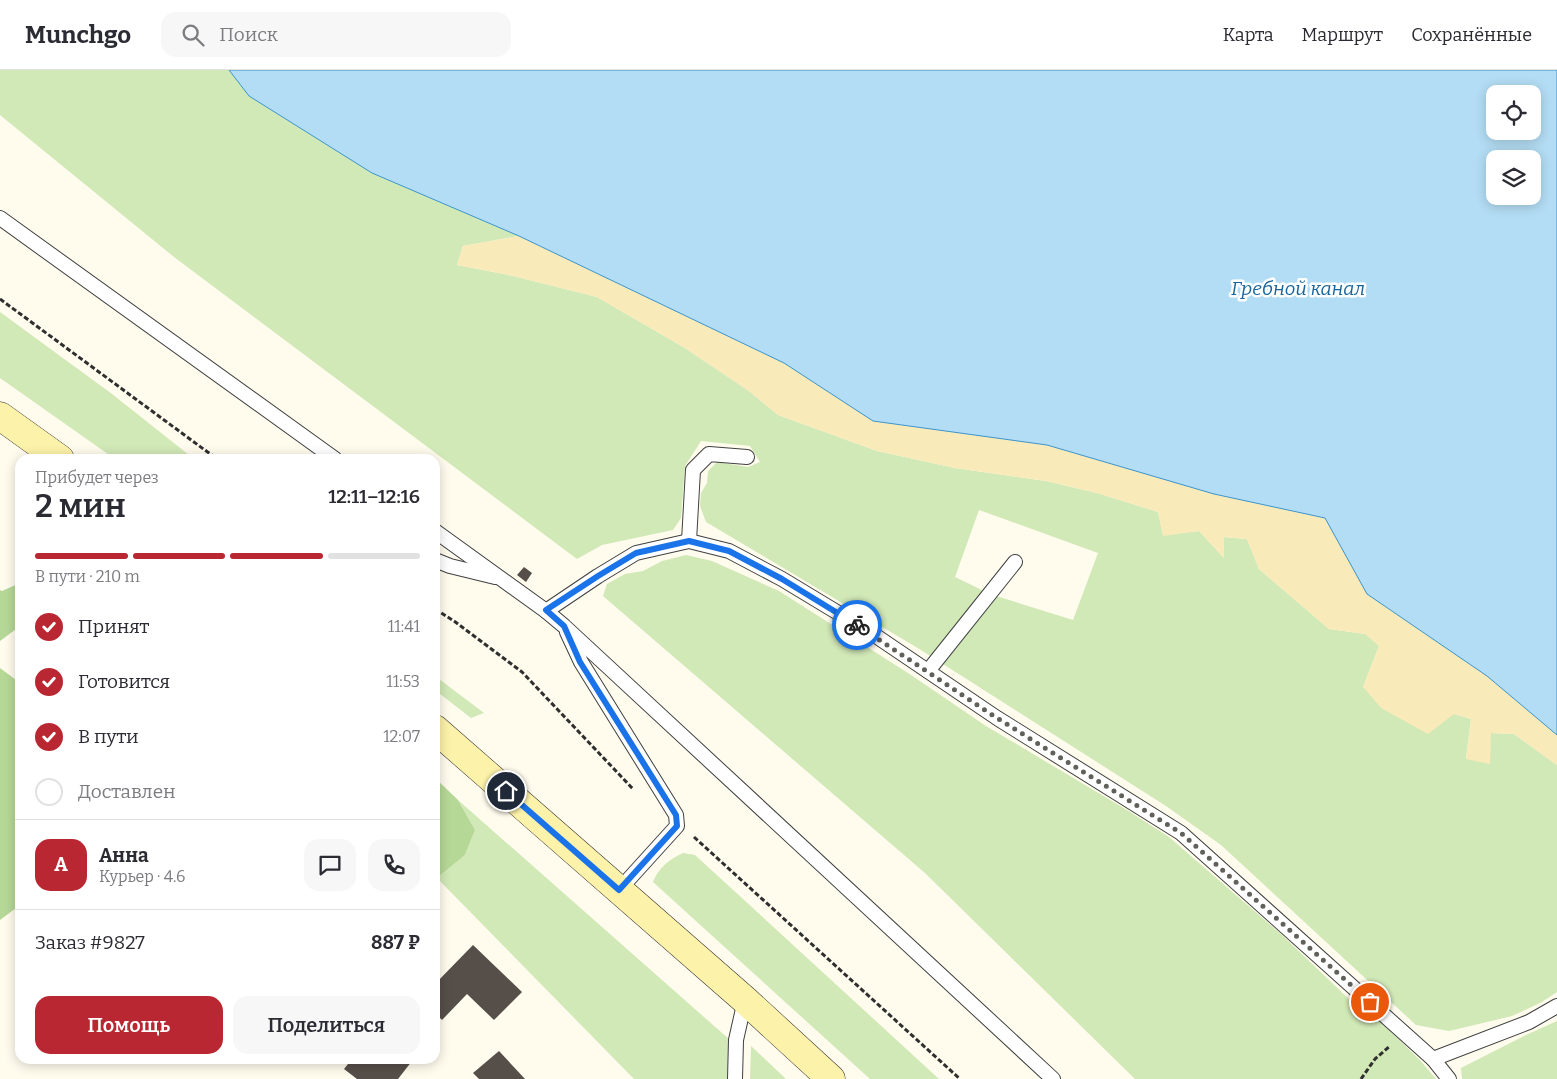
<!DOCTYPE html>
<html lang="ru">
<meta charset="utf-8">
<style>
body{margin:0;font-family:Bitter,serif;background:#f7f7f7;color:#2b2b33;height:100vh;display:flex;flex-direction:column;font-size:19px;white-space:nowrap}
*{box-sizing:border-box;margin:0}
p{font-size:16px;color:#7c7c81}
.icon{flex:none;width:28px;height:28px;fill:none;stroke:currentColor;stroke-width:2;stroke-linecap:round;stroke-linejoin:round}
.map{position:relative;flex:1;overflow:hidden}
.drawer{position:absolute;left:15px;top:384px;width:425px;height:610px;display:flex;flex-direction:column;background:#fff;border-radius:15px;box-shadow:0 2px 12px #0003}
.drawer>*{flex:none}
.controls{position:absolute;left:1486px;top:15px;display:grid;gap:10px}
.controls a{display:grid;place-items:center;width:55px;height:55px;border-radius:10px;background:#fff;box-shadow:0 2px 12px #0003;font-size:25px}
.pin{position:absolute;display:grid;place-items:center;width:42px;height:42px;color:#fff;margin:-21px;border:2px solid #fff;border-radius:50%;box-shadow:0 1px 5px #0007}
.courier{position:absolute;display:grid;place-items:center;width:50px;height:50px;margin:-25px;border:4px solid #1a73e8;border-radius:50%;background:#fff;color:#222;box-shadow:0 1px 6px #0007}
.headline em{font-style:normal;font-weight:600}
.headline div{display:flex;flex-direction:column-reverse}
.headline{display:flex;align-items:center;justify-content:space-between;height:85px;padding:0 20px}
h1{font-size:32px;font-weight:600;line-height:38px}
.bar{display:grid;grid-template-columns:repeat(4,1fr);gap:8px 5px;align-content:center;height:60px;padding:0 20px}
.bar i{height:6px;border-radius:4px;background:#e1e1e2}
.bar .selected{background:#b92832}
.bar p{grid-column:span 4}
.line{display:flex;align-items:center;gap:12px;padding:0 20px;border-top:1px solid #e1e1e2}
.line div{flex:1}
.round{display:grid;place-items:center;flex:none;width:52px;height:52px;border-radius:15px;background:#f7f7f7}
ol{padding:0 20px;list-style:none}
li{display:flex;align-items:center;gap:15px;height:55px}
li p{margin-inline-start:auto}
li .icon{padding:5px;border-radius:50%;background:#b92832;color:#fff;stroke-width:4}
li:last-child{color:#7c7c81}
li i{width:28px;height:28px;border:2px solid #e1e1e2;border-radius:50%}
.action{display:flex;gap:10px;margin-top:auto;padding:10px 20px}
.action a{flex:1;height:58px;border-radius:15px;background:#b92832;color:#fff;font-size:20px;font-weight:600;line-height:58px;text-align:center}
.action a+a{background:#f7f7f7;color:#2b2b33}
header{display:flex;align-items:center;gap:30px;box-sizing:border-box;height:70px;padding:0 25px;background:#fff;border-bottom:1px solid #e1e1e2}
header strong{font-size:24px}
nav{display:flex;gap:28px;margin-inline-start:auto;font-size:18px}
.search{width:350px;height:45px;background:#f7f7f7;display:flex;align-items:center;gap:12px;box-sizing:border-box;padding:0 18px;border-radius:15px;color:#7c7c81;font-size:19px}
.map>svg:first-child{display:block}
.green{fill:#d1e8b7;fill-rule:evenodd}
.forest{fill:#b6d897}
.sand{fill:#f9eaba}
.water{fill:#b3ddf4;stroke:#3b94ca;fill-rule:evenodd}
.building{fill:#554e49}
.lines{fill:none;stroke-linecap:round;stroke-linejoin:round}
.lane-casing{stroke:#404040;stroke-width:16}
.secondary-casing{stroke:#2f2f2f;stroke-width:29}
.path{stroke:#2f2f2f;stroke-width:3;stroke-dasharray:5 2.5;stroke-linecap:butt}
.lane{stroke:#fff;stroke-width:14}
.secondary{stroke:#fdf2a9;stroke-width:28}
.done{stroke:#62605b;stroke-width:5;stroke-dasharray:0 9}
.route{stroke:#1a73e8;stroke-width:6}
.labels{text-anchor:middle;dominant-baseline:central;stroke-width:5;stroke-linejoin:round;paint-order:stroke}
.water-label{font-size:19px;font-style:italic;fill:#19659b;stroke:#fff}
</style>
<header>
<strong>Munchgo</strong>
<div class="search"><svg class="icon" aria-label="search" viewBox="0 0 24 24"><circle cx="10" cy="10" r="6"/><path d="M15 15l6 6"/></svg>Поиск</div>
<nav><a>Карта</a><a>Маршрут</a><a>Сохранённые</a></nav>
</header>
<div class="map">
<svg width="1557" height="1009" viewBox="0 0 1557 1009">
<rect width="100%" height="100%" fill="#fffbed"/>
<g class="green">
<path d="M0,0H229L249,26L372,103L519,166L463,176L457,195L509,205L597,227L685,278L749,321L778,345L877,381L955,398L1046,411L1097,423L1158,442L1163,465L1199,461L1223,487L1224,467L1247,469L1259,499L1329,559L1366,564L1379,576L1363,617L1471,649L1466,688L1491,663L1514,664L1557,695V922L1542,932L1512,946L1466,957L1449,961L1416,955L1221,775L1166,736L921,580L706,452L700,436L701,423L707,413L708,401L717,392L748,397L760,392L750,376L701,371L685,396L681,448L673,460L602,475L577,489L174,187L0,45ZM979,440L1098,483L1073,550L990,524L955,507Z"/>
<path d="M0,242L112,324L194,389H115L0,308Z"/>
<path d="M686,485L712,491L779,521L908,603L986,656L1127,740L1169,767L1282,865L1353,933L1373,945L1419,989L1436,1009H1135L925,803L603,526L607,514L625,504L643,501L662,491Z"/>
<path d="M435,606L484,643L471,648L435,620Z"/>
<path d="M458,730L730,970L727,1009H634L437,808L465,785L475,760Z"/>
<path d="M683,783L695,785L939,1009H870L653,812C658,798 670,789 683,783Z"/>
<path d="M1557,951V1009H1462L1461,998L1526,965Z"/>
<path d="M751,976L786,1009H750Z"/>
</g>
<g class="forest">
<path d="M20,513V556L0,571V520L2,521Z"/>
<path d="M0,598L20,613V835L0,850Z"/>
<path d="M435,708L458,730L475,760L465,785L437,808L435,806Z"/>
</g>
<path class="sand" d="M519,166L784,293L873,351L1047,375L1214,424L1325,448L1367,524L1488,606L1557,665V695L1514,664L1491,663L1490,694L1466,689L1471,649L1454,644L1428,664L1381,638L1363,617L1379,576L1365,564L1329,559L1259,499L1247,469L1224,467V488L1199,461L1163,466L1158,442L1097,423L1046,411L955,398L877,381L778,345L749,321L685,278L597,227L509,205L457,195L463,176Z"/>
<path class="water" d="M229,0H1557V665L1487,606L1367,524L1325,448L1214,424L1047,375L873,351L784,293L519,166L372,103L249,26ZM1495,24H1532V61H1495ZM1495,89H1532V126H1495Z"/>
<g class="building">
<path d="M524,497L532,503L526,512L517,505Z"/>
<path d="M473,875L522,922L494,950L467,924L442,950L435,943V914Z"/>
<path d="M499,981L525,1009H479L473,1003Z"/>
<path d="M352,989H409L412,991L398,1009H357L344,999Z"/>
</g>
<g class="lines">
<g class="lane-casing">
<g id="lane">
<path d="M0,148L335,389"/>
<path d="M435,461L546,541L564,556L1053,1009"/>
<path d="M689,471L693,400L709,384L747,387"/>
<path d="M435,490L450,496L495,507"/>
<path d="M546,541L598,506L636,483L689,471L729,481L782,509L873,564L997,648L1181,763L1433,989L1449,1009"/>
<path d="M567,562L581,592L676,745L677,756L619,820"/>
<path d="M928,601L1015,492"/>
<path d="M1433,989L1529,952L1557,936"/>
<path d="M735,1009L736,970L745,930"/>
</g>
</g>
<g class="secondary-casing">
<g id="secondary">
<path d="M0,346L60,389"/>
<path d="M435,659L745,930L831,1009"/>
</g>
</g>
<g class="path">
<path d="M0,229L217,389"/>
<path d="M435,539L454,551L522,602L633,719"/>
<path d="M694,767L960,1009"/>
<path d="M1361,1009L1375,989L1390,976"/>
</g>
<use href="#lane" class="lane"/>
<use href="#secondary" class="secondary"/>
</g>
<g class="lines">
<path class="done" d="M857,555L997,648L1181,763L1370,932"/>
<path class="route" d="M506,721L619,820L677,756L676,745L580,592L564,556L546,540L598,506L636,483L689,471L729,481L782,509L857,555"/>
</g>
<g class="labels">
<g class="water-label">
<text x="1298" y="218">Гребной канал</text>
</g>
</g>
</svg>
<div class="controls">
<a><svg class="icon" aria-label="locate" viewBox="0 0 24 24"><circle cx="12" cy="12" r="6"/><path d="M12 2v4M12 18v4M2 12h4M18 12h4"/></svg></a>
<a><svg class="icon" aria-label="layers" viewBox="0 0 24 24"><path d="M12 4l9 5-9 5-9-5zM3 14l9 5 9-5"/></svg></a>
</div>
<div class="pin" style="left:1370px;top:932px;background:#ea580c"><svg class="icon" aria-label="bag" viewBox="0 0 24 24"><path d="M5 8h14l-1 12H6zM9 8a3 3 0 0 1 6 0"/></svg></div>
<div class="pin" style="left:506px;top:721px;background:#1f2937"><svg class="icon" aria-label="home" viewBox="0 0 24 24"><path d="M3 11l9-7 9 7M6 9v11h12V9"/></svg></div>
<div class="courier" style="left:857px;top:555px"><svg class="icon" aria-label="bike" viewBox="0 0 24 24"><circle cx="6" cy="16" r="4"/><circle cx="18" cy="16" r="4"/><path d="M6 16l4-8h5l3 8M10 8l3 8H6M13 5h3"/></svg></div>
<section class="drawer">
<div class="headline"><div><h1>2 мин</h1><p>Прибудет через</p></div><em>12:11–12:16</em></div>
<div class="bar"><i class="selected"></i><i class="selected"></i><i class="selected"></i><i></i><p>В пути · 210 m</p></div>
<ol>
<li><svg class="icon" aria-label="check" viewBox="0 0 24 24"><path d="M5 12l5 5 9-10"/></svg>Принят<p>11:41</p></li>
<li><svg class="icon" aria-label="check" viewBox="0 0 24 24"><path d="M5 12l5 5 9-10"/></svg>Готовится<p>11:53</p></li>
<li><svg class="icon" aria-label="check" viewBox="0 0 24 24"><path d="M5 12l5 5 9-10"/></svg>В пути<p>12:07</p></li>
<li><i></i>Доставлен</li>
</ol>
<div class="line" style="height:90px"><b class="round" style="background:#b92832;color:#fff">А</b><div><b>Анна</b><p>Курьер · 4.6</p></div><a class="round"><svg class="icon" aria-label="chat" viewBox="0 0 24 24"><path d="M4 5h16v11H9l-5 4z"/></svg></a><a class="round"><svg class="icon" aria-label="phone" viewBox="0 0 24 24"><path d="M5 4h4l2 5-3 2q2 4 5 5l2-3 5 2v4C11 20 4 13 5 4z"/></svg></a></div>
<div class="line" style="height:65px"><div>Заказ #9827</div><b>887 ₽</b></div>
<div class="action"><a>Помощь</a><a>Поделиться</a></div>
</section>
</div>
